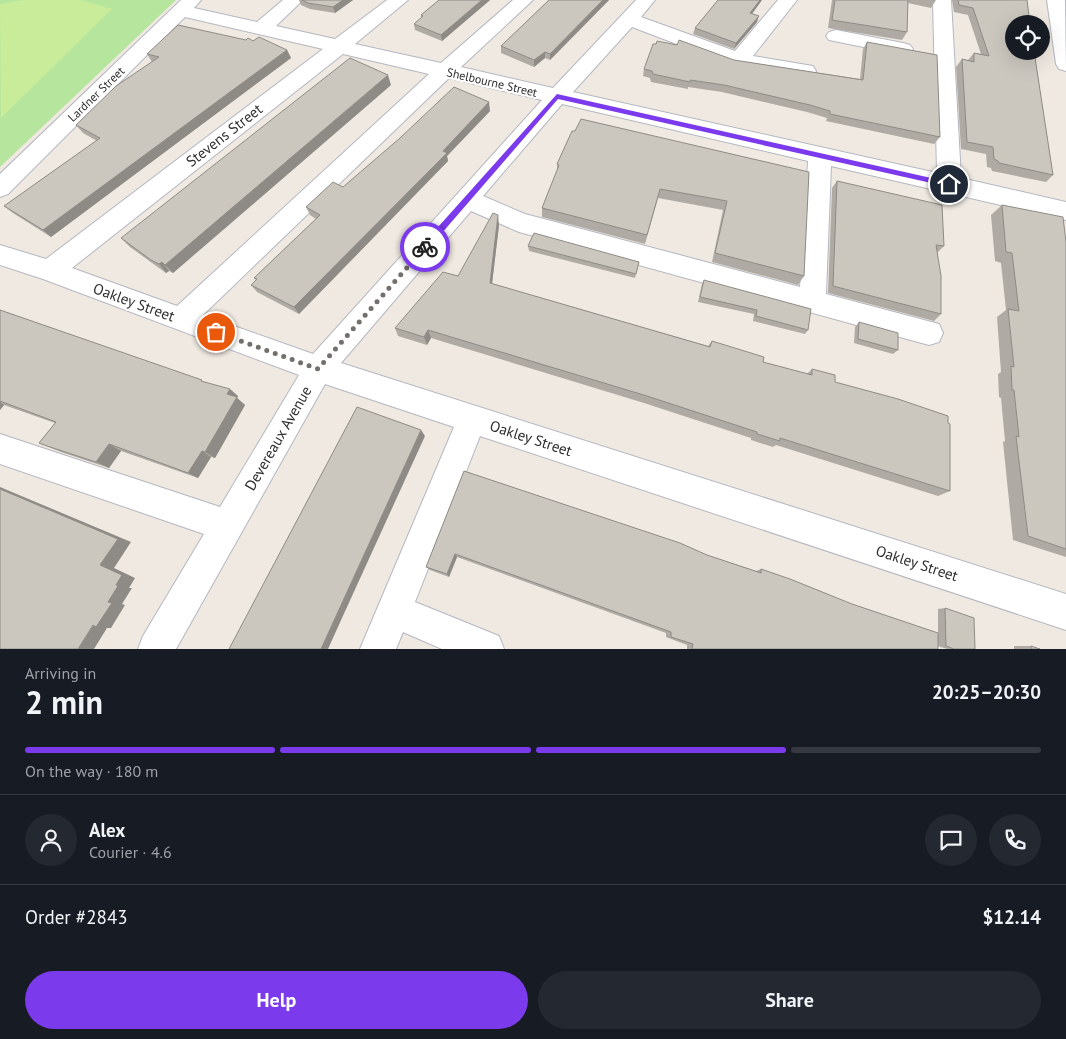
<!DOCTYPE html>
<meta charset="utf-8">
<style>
body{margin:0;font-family:"PT Sans",sans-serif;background:#242831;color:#f1f3f6;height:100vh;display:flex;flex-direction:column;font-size:19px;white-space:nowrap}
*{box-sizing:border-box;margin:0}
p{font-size:16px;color:#9ea1a6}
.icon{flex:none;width:28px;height:28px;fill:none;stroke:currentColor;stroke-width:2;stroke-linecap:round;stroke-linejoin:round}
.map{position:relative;height:649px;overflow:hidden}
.sheet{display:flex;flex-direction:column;background:#171b24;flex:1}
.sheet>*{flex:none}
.tools{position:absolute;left:1005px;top:15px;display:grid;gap:10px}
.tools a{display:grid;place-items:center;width:45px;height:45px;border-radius:50%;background:#171b24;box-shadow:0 5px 20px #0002;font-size:25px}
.pin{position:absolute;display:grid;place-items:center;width:42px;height:42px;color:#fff;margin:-21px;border:2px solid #fff;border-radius:50%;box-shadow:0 1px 5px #0007}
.courier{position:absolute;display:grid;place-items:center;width:50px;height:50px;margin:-25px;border:4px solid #7c3aed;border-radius:50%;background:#fff;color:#222;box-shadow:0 1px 6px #0007}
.head em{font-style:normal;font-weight:700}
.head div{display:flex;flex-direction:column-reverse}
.head{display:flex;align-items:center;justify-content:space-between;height:85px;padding:0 25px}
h1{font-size:32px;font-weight:700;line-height:38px}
.bar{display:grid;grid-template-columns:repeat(4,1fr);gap:8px 5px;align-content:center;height:60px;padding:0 25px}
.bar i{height:6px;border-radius:4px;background:#363941}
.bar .selected{background:#7c3aed}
.bar p{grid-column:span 4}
.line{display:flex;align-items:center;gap:12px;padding:0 25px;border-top:1px solid #363941}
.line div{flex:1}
.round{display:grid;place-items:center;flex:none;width:52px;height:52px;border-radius:26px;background:#242831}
.action{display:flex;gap:10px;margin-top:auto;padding:10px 25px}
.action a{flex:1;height:58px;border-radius:30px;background:#7c3aed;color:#fff;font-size:20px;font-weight:700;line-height:58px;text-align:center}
.action a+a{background:#242831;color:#f1f3f6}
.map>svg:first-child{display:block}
.green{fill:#b6e59e}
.pitch{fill:#c9ec9a}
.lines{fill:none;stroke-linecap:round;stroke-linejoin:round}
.minor-casing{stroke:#b4b7c1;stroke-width:2}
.minor{fill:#fff;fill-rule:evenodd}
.wall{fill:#afaba4}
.shaded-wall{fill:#8e8b86}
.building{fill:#cbc7bf;stroke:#8e8b86}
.route{fill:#7c3aed}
.done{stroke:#726f6d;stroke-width:5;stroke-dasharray:0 9}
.labels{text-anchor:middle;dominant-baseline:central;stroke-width:4.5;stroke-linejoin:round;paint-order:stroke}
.far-street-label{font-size:12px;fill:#2e2e2e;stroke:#fff}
.street-label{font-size:15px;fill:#2e2e2e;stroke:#fff}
</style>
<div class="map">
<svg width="1066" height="649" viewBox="0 0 1066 649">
<rect width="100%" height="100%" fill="#efe9e1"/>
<path class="green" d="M0,0H176L0,167Z"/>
<path class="pitch" d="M23,0H81L112,9L1,118L0,4Z"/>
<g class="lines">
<g class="minor-casing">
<g id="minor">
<path d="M181,0H201L194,8L257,22L283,0H303L276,26L335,39L387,0H408L355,44L441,63L513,0H533L461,67L553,88L636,0H655L641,17L735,51L778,0H797L753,56L813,66L816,71L813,76L806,78L732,65L632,27L573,92L937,173L933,0H951L961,178L1066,202V220L831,166L826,294L939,324L943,333L939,342L929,345L519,232L471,211L341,363L1066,594V630L480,436L415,602L499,636L504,649H442L403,632L396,649H360L454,427L325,384L176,649H138L143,636L204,534L0,464V434L220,507L299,375L43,279L0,265V245L46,259L323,49L185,17L8,194L0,197V174ZM343,54L429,74L177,306L72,268ZM449,78L542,100L313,354L203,315ZM562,104L808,161L800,287L525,214L483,196Z"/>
<path d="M1047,0H1065L1066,71L1059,69L1056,64Z"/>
<path d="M836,30L903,43L910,45L913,49L910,53L903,55L829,40L826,36L829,32Z"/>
</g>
</g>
<use href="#minor" class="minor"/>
</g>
<g class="wall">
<path d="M299,0H353L335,13L310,9L301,5Z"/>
<path d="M439,0H490L442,41L415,30L414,24L421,18V15Z"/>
<path d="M549,0H609L550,60L545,58L534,67L501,53V46Z"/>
<path d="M718,0H762L752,14L757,22L734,49L693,34L695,28Z"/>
<path d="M832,0H936L931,8L908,3L907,32L902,40L828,28Z"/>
<path d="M952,0H1027L1028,13L1053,175L1046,182L992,171L991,168L987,167L986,154L961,149L956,67L962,59L968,60L974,53L981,54L968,15L954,12Z"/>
<path d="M246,40L253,41L287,50L291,58L51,237L13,213L4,206L97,141L83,133L76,125L152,62L147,54Z"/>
<path d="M867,42L940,137L934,144L826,121L827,118L807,112L722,92L688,87V89L651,82L650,78L643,76L644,69L734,60L860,79L863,49Z"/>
<path d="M391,85L173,273L169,271L166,273L159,268L130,247L121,238Z"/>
<path d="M490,111L447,156L448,161L299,314L257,292L251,285L256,280L254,278L316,219L310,215L306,207Z"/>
<path d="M557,164L809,172L804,276L798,285L712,262L723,210L658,198L645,244L542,217V208L557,171Z"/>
<path d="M837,181L944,246L937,253L941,314L934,321L828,293L832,188Z"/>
<path d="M1002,205L1066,242V557L1013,540L1003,442L1005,441L1001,398L999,397L998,374L1001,372L997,317L1006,310L1001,263L995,261L991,215Z"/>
<path d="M499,225L492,284L708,346L712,341L763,362L807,374L812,369L835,382L950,491L938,496L776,445L773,447L751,440V438L644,403L431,338L427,345L398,336L395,328L458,276Z"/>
<path d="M528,246L639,262L635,278L529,251Z"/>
<path d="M704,280L808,330L805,334L753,321L754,314L698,302L702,284Z"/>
<path d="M0,310L204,382L238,396L237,398L245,405L215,458L211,457L198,478L121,451L109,468L61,452L39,443L55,423L4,405L0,410Z"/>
<path d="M859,322L898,350L893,354L854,343L855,327Z"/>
<path d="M464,471L707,555L756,571L761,569L938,649H687V645L666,637V633L457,557L449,577L430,570L426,567Z"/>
<path d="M945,608L975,649H947L938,646V609Z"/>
<path d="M1014,646H1031L1040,649H1014Z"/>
</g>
<g class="shaded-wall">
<path d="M343,0H353L335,13L333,7Z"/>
<path d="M482,0H490L442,41L441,35Z"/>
<path d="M603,0H609L550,60V54Z"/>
<path d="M760,0H762L748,19L750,13Z"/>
<path d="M759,16L757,22L734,49L736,43Z"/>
<path d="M287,50L291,58L51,237L43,230Z"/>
<path d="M545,52V58L534,67V60Z"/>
<path d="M388,75L391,85L173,273L165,265Z"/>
<path d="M489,102L490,111L447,156L448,161L299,314L294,307Z"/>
<path d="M498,215L499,225L491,292L490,283Z"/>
<path d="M162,262L169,271L166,273L159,264Z"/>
<path d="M428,330L431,338L427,345L424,337Z"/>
<path d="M230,389L238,396L237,398L245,405L215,458L205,452L227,394Z"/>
<path d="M0,402L4,405L0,410Z"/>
<path d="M421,430L425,436L342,618L328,649H321Z"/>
<path d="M109,444L121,451L109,468L96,462Z"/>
<path d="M202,451L211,457L198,478L188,473Z"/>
<path d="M0,487L131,542L114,568L135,578L129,588H132L122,604L125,605L111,628H107L94,649H78L108,602L116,585L100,565L0,489Z"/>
<path d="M455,554L457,557L449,577L447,574Z"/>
</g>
<g class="building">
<path d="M302,0H343L333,7L308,3Z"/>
<path d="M439,0H482L441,35L414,24L423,16L421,15Z"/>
<path d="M549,0H603L550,54L545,52L534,60L501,46Z"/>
<path d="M718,0H760L750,13L759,16L736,43L695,28Z"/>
<path d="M835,0H908L907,32L832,20Z"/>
<path d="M958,0H1027L1030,24H1014V51H1034L1053,175L999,163L998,161L994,159L993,147L967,142L962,59L974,62V53L989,56L973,8L959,5Z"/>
<path d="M178,25L246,40L248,38L253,41L259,37L287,50L43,230L4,206L100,138L76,125L116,86L159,57L147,54Z"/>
<path d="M679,40L734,60L863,80L867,42L937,55L940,137L830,114V111L810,105L724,85L690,80V82L653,74L652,71L644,69L653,44H656L657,41L677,45Z"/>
<path d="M350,58L388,75L165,265L162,262L159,264L151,260L121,238Z"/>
<path d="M454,87L489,102L443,151L447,153L294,307L251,285L257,279L254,278L320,215L306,207L333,182L343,187L400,138Z"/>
<path d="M581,119L809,172L804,276L715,253L727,201L660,189L647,235L542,208L559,165L557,164L572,131H575Z"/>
<path d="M837,181L942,205L944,246L936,245L941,276V314L833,286Z"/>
<path d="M1002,205L1063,217L1066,242V549L1028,536L1016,436L1019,437L1014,390H1012L1011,366L1014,367L1008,309L1019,311L1012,253L1006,252Z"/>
<path d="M493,213L498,215L490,283L710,347L712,341L764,357L763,362L812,375V369L835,375V382L898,399L948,416V423L950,424V491L780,438V441L757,434V432L647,396L428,330L424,337L395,328L443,272L458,276Z"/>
<path d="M534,233L639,262L636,274L528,246Z"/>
<path d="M704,280L811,309L808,330L756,316L757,310L700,297Z"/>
<path d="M0,310L202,380L201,381L230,389L227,394L237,397L205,452L202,451L188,473L109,444L96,462L47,446L39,443L56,422L0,401Z"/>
<path d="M859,322L898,333V350L858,339Z"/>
<path d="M357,407L421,430L321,649H229Z"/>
<path d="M464,471L680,543L707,555L761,573V569L790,579L852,604L938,633V649H692L693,644L671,637V632L455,554L447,574L426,567Z"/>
<path d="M0,489L118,539L100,565L122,575L116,585L118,586L108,602L112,603L96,627L93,625L78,649H0Z"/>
<path d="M945,608L974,618L975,649H954L946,646Z"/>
<path d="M1031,646L1040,649H1031Z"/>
</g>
<path class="route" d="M557,94L949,182L952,184L949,187L558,99L428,249H422V245Z"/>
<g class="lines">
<path class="done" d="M216,332L318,369L425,247"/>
</g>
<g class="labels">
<g class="far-street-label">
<text transform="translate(492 82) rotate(13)">Shelbourne Street</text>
<text transform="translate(96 94) rotate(-44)">Lardner Street</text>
</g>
<g class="street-label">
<text transform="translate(224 135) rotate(-38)">Stevens Street</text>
<text transform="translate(134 302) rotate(20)">Oakley Street</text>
<text transform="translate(278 438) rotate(-60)">Devereaux Avenue</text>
<text transform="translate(531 438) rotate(18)">Oakley Street</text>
<text transform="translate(917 563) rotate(18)">Oakley Street</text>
</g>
</g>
</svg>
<div class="tools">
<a><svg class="icon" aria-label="locate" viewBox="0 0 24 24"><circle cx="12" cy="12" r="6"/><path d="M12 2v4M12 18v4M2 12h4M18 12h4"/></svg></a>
</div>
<div class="pin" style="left:216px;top:332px;background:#ea580c"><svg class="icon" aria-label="bag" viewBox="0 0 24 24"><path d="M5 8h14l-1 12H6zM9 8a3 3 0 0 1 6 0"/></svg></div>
<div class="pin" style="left:949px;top:184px;background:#1f2937"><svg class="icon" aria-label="home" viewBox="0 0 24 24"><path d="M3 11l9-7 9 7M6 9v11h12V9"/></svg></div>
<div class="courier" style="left:425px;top:247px"><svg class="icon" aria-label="bike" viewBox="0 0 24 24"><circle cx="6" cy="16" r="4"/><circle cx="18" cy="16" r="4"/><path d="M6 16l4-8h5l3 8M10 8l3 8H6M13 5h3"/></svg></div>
</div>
<section class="sheet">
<div class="head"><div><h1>2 min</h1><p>Arriving in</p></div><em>20:25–20:30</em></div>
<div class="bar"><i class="selected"></i><i class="selected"></i><i class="selected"></i><i></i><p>On the way · 180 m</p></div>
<div class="line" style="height:90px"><a class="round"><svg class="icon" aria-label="person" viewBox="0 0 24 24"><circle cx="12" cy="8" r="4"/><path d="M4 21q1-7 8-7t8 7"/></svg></a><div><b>Alex</b><p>Courier · 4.6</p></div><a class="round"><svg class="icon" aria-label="chat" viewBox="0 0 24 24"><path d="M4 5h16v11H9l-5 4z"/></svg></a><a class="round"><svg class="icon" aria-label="phone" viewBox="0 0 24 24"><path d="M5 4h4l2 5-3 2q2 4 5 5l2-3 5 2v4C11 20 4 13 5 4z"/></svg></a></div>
<div class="line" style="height:65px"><div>Order #2843</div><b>$12.14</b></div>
<div class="action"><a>Help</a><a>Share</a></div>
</section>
